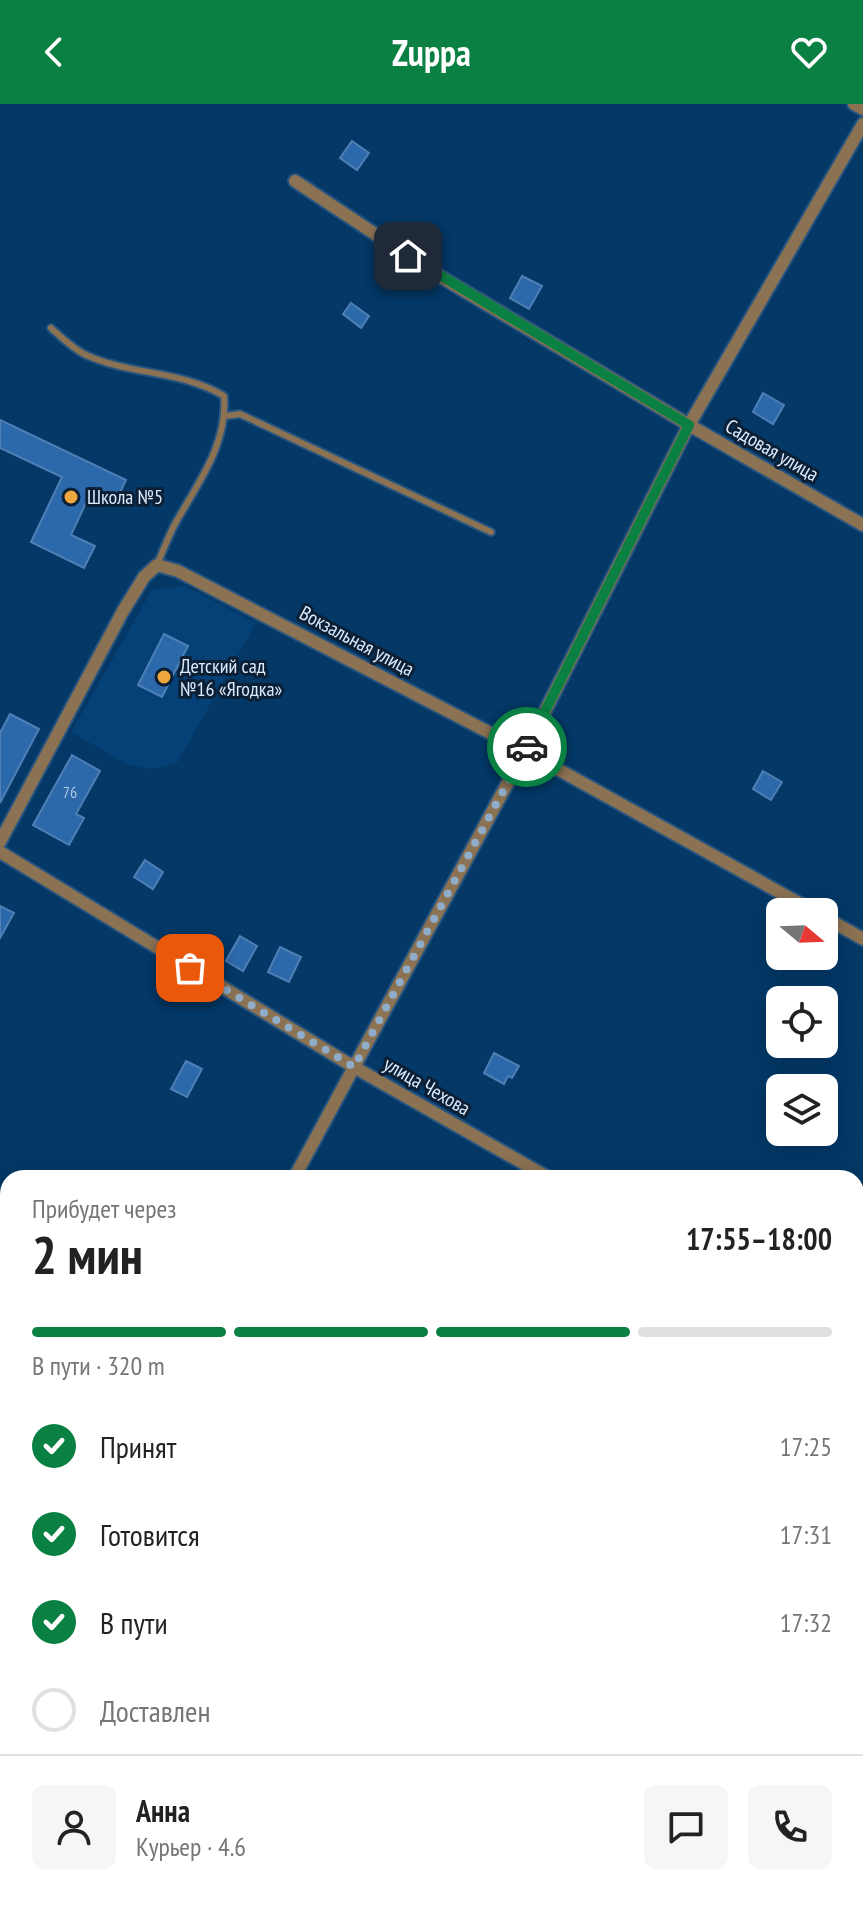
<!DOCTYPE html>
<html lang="ru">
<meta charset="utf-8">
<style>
body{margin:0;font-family:"PT Sans Narrow",sans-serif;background:#f6f6f6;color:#222;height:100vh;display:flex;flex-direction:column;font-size:30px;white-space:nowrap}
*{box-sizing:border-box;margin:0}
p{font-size:26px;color:#767676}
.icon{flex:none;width:44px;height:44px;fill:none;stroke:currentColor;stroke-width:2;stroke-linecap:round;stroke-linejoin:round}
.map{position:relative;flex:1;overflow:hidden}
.sheet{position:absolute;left:0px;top:1066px;width:864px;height:744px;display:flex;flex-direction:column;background:#fff;border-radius:24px 24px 0 0;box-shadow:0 4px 20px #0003}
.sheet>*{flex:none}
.needle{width:52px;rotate:109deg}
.fabs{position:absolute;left:766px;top:794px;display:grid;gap:16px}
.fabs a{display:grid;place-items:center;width:72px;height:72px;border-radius:12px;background:#fff;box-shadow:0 4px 20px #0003;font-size:40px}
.pin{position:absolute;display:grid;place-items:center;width:68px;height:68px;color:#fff;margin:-34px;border-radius:16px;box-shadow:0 4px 12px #0006}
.courier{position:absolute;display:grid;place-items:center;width:80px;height:80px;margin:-40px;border:6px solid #0b8043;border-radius:50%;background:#fff;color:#222;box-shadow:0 2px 10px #0007}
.headline em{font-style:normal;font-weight:700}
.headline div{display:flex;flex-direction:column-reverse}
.headline{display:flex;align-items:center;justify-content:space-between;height:136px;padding:0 32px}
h1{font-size:52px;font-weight:700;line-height:60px}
.bar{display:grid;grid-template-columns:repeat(4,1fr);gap:12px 8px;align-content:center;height:96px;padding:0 32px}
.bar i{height:10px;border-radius:6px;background:#e0e0e0}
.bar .on{background:#0b8043}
.bar p{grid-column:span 4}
.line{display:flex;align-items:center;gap:20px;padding:0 32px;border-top:2px solid #e0e0e0}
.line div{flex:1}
.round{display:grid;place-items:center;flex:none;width:84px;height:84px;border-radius:12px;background:#f6f6f6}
ol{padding:0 32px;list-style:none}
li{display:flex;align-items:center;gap:24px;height:88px}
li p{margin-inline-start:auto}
li .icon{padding:8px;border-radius:50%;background:#0b8043;color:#fff;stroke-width:4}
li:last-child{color:#767676}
li i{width:44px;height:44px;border:4px solid #e0e0e0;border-radius:50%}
header{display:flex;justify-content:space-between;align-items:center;height:104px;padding:0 32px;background:#0b8043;color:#fff;font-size:36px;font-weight:700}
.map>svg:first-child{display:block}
.built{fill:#054177}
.building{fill:#2b69aa;stroke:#4f7fb4;stroke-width:2}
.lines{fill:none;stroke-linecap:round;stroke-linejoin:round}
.service-casing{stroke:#26547f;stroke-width:10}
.minor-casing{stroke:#26547f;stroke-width:16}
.service{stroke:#8b7253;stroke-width:6}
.minor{stroke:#8b7253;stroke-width:12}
.done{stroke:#8facc8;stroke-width:8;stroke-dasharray:0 14.4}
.route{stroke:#0b8043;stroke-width:10}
.poi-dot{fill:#f0a73e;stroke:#0b1f35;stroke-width:3}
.labels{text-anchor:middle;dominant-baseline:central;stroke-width:6;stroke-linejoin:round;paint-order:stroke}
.number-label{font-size:16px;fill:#afcae8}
.street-label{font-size:20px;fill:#dbeafc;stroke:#0b1f35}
.poi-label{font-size:20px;fill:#dbeafc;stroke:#0b1f35;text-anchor:start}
</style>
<header><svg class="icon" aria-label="back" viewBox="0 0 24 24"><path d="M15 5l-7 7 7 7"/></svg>Zuppa<svg class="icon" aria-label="heart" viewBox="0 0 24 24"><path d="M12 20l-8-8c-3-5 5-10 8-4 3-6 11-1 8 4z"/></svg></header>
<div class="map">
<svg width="863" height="1810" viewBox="0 0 863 1810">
<rect width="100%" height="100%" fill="#033867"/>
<path class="built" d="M185,482L256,519L177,659L151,665L127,660L71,628L152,486Z"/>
<g class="building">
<path d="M352,37L369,49L357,66L340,54Z"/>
<path d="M522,172L542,182L529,205L510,194Z"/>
<path d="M351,199L369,212L361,224L343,210Z"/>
<path d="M763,289L784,301L773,320L753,308Z"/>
<path d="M0,316L126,376L115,399L91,388L71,431L95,442L84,464L31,438L62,373L0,344Z"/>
<path d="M164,530L188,542L162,593L138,581Z"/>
<path d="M10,610L39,625L0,699V629Z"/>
<path d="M72,651L100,667L76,710L84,714L69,741L33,721Z"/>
<path d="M763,667L782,678L771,696L753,685Z"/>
<path d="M145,756L163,768L153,785L134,773Z"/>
<path d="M0,802L14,809L0,834Z"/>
<path d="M240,832L257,842L243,867L226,857Z"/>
<path d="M280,843L301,853L289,878L268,868Z"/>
<path d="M494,949L519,962L512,974L508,972L504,980L484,969Z"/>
<path d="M186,957L202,965L187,993L171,985Z"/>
</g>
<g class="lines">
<g class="service-casing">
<g id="service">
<path d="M51,224C61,233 73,245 86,251C130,271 181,266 224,292C228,341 197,380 175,420C168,433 163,447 157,461"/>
<path d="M225,312L240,310L491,428"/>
</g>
</g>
<g class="minor-casing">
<g id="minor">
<path d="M854,0L863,5"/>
<path d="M295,77L431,167L689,321L863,421"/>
<path d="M0,738L123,507L144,473L157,461L178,467L525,647L815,808"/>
<path d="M0,748L354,963L549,1074"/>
<path d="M824,813L863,835"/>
<path d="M294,1074L525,647L689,321L863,20"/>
<path d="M0,1178L8,1182"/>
<path d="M856,1187L863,1174"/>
<path d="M856,1248L863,1252"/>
<path d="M0,1617L8,1602"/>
<path d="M856,1646L863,1650"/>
<path d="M376,1802L391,1810"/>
<path d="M526,1810L530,1802"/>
</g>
</g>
<use href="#service" class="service"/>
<use href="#minor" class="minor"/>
</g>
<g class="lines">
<path class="done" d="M190,864L354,963L527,643"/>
<path class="route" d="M408,152L689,321L527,643"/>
</g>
<g class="poi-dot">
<circle cx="71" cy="393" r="8"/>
<circle cx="164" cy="573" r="8"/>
</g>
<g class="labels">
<g class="number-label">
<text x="70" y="688">76</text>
</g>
<g class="street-label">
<text transform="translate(772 346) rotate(30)">Садовая улица</text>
<text transform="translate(357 537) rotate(28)">Вокзальная улица</text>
<text transform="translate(427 982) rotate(30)">улица Чехова</text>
</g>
<g class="poi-label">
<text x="87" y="393">Школа №5</text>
<text x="180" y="562">Детский сад<tspan x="180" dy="23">№16 «Ягодка»</tspan></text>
</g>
</g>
</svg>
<div class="fabs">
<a><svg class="needle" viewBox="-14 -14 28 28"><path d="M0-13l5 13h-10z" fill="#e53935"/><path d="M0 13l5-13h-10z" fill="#767676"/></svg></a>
<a><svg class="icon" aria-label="locate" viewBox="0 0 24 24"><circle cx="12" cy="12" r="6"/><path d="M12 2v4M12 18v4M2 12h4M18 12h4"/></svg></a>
<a><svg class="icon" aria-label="layers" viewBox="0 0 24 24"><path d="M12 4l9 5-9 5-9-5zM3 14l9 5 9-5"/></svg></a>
</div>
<div class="pin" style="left:190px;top:864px;background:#ea580c"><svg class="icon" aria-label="bag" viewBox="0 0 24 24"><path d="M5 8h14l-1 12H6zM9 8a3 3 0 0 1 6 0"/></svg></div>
<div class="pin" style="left:408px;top:152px;background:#1f2937"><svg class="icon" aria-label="home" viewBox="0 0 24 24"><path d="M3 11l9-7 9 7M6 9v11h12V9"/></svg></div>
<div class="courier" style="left:527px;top:643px"><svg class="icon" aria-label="car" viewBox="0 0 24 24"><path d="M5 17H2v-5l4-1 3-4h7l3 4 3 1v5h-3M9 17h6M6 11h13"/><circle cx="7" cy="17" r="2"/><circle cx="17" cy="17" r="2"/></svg></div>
<section class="sheet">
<div class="headline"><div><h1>2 мин</h1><p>Прибудет через</p></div><em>17:55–18:00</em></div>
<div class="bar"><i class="on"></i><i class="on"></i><i class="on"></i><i></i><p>В пути · 320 m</p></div>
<ol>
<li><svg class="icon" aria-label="check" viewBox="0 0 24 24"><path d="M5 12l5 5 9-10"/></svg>Принят<p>17:25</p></li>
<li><svg class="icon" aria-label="check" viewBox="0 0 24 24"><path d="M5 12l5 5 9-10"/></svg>Готовится<p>17:31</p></li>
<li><svg class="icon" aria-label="check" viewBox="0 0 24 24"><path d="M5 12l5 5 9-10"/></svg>В пути<p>17:32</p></li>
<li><i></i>Доставлен</li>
</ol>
<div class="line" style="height:144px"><a class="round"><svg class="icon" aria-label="person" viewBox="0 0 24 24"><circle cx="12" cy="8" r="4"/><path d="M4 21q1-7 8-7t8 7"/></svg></a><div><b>Анна</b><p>Курьер · 4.6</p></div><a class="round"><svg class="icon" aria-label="chat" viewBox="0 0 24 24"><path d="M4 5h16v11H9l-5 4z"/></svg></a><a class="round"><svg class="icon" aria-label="phone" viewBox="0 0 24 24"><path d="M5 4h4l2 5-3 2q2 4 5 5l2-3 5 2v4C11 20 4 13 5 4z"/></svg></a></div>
</section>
</div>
